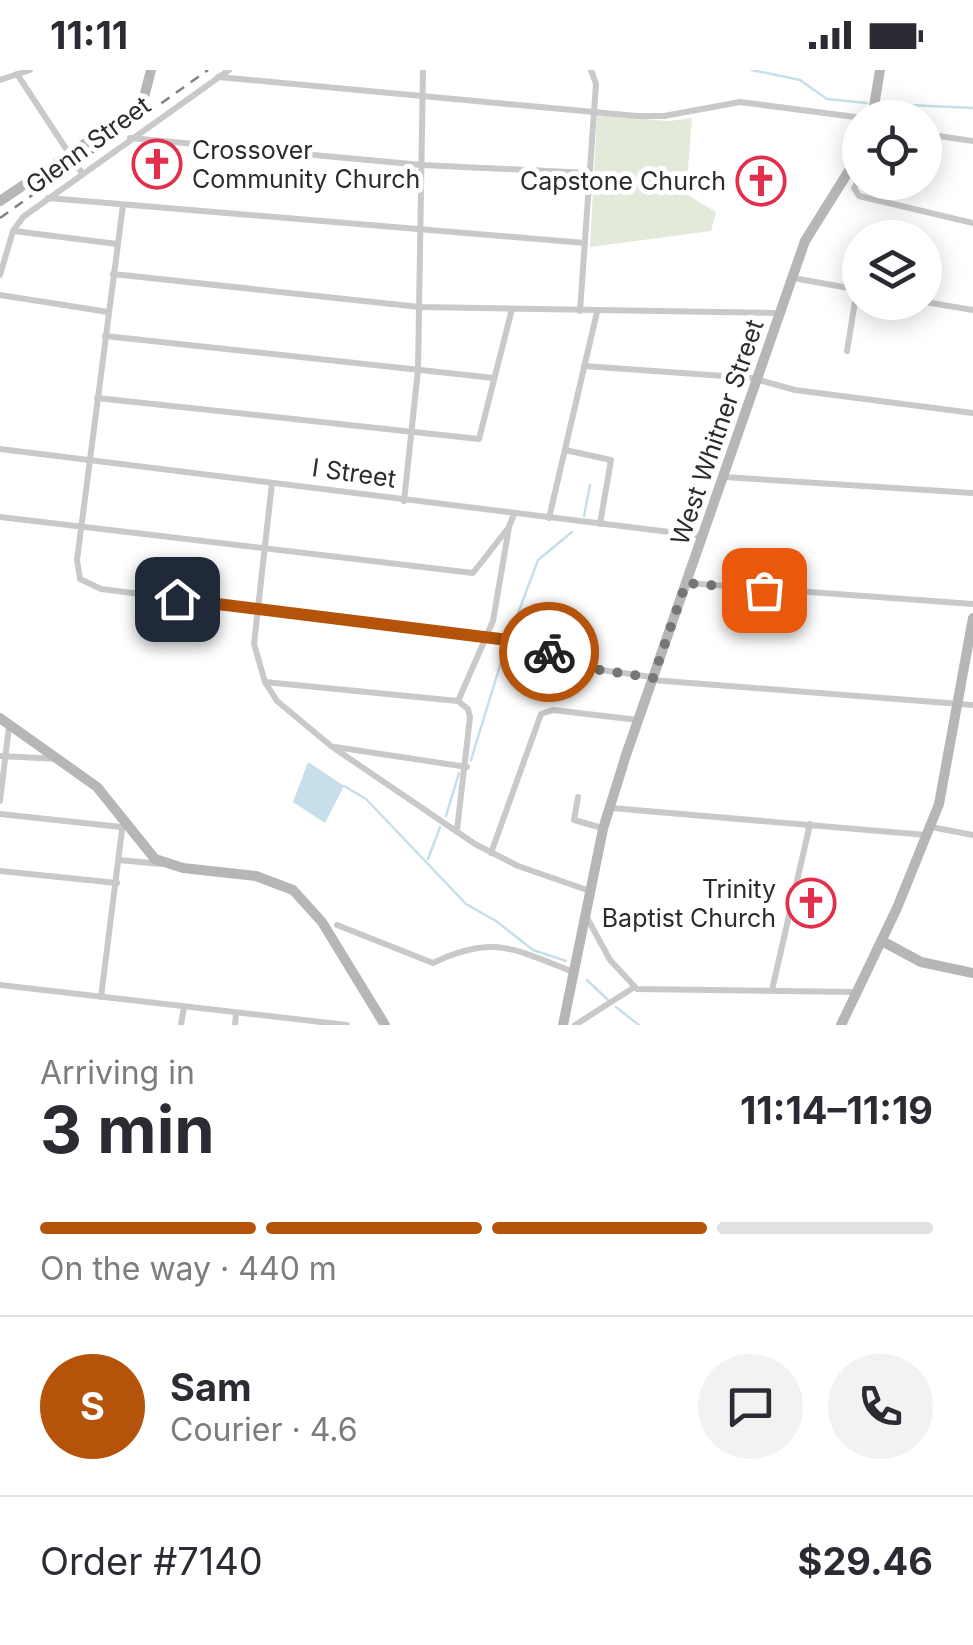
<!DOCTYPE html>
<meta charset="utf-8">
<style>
body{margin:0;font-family:Inter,sans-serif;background:#f2f2f3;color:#2b2b33;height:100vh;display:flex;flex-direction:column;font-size:38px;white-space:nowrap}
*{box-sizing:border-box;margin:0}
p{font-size:32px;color:#7c7c81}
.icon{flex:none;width:55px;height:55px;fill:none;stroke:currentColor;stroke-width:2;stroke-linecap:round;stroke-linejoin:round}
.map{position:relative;height:955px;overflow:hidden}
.sheet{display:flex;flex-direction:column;background:#fff;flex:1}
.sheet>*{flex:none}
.fabs{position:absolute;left:842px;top:30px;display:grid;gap:20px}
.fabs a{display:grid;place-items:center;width:100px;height:100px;border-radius:50%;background:#fff;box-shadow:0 5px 25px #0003;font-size:50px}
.pin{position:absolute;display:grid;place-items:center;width:85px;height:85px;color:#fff;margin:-42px;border-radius:20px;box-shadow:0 5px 15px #0006}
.courier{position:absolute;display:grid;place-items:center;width:100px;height:100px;margin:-50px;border:8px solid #b45309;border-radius:50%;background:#fff;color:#222;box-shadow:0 2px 12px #0007}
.head em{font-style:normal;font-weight:700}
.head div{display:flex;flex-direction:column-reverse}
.head{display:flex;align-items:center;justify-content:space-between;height:170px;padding:0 40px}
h1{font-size:65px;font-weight:700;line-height:75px}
.bar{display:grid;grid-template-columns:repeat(4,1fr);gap:15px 10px;align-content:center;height:120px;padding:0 40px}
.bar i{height:12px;border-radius:8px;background:#e1e1e2}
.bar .on{background:#b45309}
.bar p{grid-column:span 4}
.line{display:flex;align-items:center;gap:25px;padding:0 40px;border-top:2px solid #e1e1e2}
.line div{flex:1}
.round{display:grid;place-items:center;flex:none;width:105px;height:105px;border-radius:52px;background:#f2f2f3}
.status{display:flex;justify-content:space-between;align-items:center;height:70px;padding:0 50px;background:#fff;direction:ltr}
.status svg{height:28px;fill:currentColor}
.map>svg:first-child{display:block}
.green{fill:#e4eada}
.water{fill:#c6dfea}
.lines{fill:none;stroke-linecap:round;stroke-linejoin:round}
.stream{stroke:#c6dfea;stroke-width:2.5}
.street{stroke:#c9c9c9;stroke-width:6}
.secondary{stroke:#b6b6b6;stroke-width:10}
.rail{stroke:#818181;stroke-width:2.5;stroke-dasharray:10 8;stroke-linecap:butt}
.done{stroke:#767676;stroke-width:10;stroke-dasharray:0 18}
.route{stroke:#b45309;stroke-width:12}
.labels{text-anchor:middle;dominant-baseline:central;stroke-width:10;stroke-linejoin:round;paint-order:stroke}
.street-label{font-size:25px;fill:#2c2c2c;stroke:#fff}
.poi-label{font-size:25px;fill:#2c2c2c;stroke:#fff;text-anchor:end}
</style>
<div class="status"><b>11:11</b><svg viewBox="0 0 49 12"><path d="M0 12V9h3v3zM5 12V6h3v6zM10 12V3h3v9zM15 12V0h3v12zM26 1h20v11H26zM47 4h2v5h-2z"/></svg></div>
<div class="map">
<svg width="973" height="955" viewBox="0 0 973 955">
<rect width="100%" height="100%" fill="#fff"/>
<path class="green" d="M597,45L669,51L692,48L686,124L716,142L711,161L590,177Z"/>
<path class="water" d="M308,692L344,716L325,753L293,732Z"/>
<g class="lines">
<g class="stream">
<path d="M752,0L800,10L827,29L867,33"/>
<path d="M886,34L973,38"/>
<path d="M584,446L590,415"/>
<path d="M510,565L538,490L572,462"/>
<path d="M471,690L506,576"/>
<path d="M344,716L366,729L466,834L496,851L533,880L566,891"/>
<path d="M446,746L459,703"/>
<path d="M428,789L440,757"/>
<path d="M587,910L608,930"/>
<path d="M616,937L639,955"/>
</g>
<g class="street">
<path d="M17,4L82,103"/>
<path d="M218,7L637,46H664L740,32L863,48"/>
<path d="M0,10L30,0"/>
<path d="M925,64L973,71"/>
<path d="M130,68L422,95L590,103"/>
<path d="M860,108L854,118L859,126L973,153"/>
<path d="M48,128L585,173"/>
<path d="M123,135L77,490L80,509L101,519L508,570L587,598L652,607"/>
<path d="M14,161L117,174"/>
<path d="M113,204L420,237L780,243"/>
<path d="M0,205L13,161L23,147L229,0"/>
<path d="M793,208L860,220"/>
<path d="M0,225L108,242"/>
<path d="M925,232L973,240"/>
<path d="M580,241L596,14L591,0"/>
<path d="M105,266L494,308"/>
<path d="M847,281L857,219"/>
<path d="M584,296L752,308L795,320L973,343"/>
<path d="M97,328L479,369L512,239"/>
<path d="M0,379L702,466"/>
<path d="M565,380L611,390L600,454"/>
<path d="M724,407L973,423"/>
<path d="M272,413L254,574L265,612L277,631L331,676L475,774L518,796L590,821"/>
<path d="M404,431L418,300L423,0"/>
<path d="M0,447L473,503L509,457L514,444"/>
<path d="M549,448L597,242"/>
<path d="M687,513L973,534"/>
<path d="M652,610L973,635"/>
<path d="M265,612L458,631"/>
<path d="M335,677L467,697"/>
<path d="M0,686L59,689"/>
<path d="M578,727L574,750L602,758"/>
<path d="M0,731L9,656"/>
<path d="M611,738L926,765"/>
<path d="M0,744L121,757"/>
<path d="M931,757L973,765"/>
<path d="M457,760L470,647L468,639L458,631L493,551L509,457"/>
<path d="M491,783L541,644L553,640L638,650"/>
<path d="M119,790L161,794"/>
<path d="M0,801L117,813"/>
<path d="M585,844L610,890L637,919L857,922"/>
<path d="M337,855L433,893C493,864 515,879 573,902"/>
<path d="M0,915L347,955"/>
<path d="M772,920L810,754"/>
<path d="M101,927L123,752"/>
<path d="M181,955L184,937"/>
<path d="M235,955L236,944"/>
<path d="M575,955L633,918"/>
</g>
<g class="secondary">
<path d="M872,48L880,0"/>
<path d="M0,131L142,35L151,0"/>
<path d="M0,648L97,717L155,789L183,798L256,806L293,820L322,852L385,955"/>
<path d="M882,871L921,892L973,903"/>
<path d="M563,955L603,759L626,685L805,171L860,83"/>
<path d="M841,955L897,838L939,734L973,548"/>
</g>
<path class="rail" d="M0,148L208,0"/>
</g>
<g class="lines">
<path class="done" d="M549,582L587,598L653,608L686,513L764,520"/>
<path class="route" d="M177,529L508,570L549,582"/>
</g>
<defs>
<g id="church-ring" transform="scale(2.5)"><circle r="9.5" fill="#fff" stroke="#e32f4b" stroke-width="1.5"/><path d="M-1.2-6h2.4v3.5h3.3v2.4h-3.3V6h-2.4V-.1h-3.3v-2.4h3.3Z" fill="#e32f4b"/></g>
</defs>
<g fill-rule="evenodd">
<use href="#church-ring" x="157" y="94"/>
<use href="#church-ring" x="761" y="111"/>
<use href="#church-ring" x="811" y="833"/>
</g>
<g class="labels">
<g class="street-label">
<text transform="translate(88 75) rotate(-36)">Glenn Street</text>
<text transform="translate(717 362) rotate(-71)">West Whitner Street</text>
<text transform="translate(354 403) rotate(8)">I Street</text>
</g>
<g class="poi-label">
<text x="192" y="80" text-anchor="start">Crossover<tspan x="192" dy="29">Community Church</tspan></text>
<text x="726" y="111">Capstone Church</text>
<text x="776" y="819">Trinity<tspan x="776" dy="29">Baptist Church</tspan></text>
</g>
</g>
</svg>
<div class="fabs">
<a><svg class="icon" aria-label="locate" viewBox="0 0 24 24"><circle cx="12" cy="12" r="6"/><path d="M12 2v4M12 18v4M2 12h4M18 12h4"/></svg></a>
<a><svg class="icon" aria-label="layers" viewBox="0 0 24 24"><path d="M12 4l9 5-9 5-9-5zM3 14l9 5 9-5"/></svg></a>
</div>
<div class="pin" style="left:764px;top:520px;background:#ea580c"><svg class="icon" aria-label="bag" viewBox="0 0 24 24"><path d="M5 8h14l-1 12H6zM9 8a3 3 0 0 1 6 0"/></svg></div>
<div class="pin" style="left:177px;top:529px;background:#1f2937"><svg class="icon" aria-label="home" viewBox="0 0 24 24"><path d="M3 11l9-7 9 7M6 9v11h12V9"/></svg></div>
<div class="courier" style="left:549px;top:582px"><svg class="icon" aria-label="bike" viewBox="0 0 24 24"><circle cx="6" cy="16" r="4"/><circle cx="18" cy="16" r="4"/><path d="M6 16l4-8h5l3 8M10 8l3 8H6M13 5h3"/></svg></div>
</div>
<section class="sheet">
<div class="head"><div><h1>3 min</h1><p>Arriving in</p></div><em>11:14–11:19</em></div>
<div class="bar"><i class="on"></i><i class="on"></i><i class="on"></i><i></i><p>On the way · 440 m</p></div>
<div class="line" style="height:180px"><b class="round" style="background:#b45309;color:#fff">S</b><div><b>Sam</b><p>Courier · 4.6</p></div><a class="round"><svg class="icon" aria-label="chat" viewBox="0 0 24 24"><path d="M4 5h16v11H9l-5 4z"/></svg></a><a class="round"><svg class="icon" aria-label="phone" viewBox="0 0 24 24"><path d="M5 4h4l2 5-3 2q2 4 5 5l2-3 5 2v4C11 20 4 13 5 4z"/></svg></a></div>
<div class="line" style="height:130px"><div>Order #7140</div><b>$29.46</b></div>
</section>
